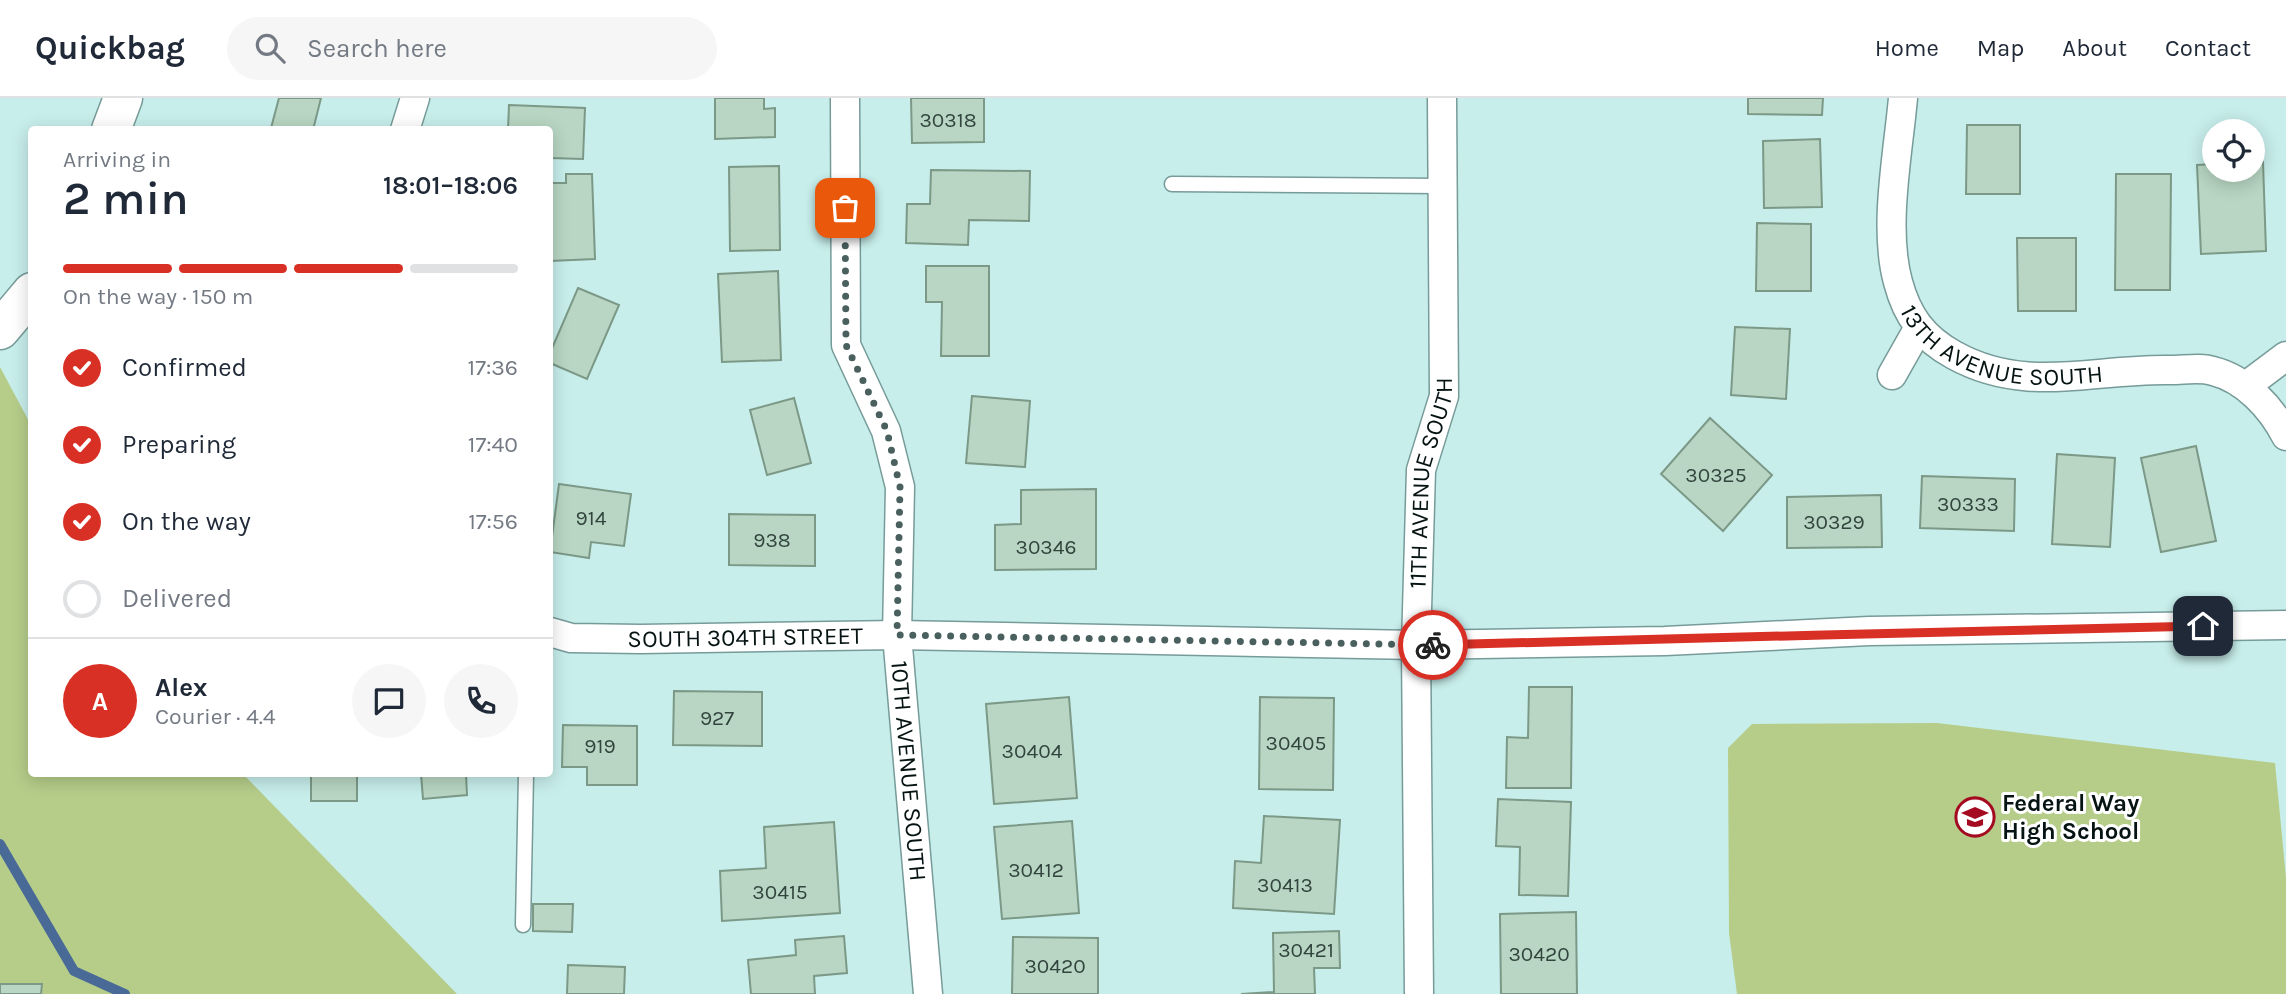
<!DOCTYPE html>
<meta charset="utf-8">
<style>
body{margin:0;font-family:Karla,sans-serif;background:#f6f6f7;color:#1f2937;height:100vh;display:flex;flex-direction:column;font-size:26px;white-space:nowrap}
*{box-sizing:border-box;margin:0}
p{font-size:23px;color:#747a83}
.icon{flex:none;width:38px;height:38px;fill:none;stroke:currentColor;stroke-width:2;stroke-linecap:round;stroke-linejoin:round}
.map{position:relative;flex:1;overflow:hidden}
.sheet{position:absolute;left:28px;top:28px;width:525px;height:651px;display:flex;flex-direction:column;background:#fff;border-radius:7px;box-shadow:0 4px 18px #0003}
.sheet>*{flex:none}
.fabs{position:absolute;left:2202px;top:21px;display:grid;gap:14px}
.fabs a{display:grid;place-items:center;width:63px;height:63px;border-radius:50%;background:#fff;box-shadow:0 4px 18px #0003;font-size:35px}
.pin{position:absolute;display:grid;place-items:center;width:60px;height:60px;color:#fff;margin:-30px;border-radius:14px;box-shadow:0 4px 10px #0006}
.courier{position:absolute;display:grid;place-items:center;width:70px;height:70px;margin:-35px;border:5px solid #d93025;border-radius:50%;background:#fff;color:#222;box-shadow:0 2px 9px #0007}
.overview em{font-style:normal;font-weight:600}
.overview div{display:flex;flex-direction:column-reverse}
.overview{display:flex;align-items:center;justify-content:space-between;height:119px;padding:0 35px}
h1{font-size:46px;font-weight:600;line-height:52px}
.bar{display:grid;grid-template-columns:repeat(4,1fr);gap:10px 7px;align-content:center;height:84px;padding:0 35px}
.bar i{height:9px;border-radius:5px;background:#e0e1e3}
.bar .selected{background:#d93025}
.bar p{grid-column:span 4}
.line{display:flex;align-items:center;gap:18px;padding:0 35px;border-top:2px solid #e0e1e3}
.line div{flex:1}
.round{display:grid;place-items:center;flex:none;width:74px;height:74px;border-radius:37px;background:#f6f6f7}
ol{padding:0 35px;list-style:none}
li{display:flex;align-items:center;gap:21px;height:77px}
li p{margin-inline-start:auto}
li .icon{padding:7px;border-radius:50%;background:#d93025;color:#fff;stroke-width:4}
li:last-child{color:#747a83}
li i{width:38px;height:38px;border:4px solid #e0e1e3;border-radius:50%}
header{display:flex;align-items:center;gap:42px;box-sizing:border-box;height:98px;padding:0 35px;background:#fff;border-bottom:2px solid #e0e1e3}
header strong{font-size:33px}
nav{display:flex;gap:38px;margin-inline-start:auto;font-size:24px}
.search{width:490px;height:63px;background:#f6f6f7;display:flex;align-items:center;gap:18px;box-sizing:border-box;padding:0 24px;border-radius:38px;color:#747a83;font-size:26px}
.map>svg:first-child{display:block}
.green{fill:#b6cd8a}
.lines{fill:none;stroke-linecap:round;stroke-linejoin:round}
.stream{stroke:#496a96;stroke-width:10}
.building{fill:#b8d6c3;stroke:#7c9987;stroke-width:2}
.lane-casing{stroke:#769b99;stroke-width:17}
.street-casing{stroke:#769b99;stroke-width:31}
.secondary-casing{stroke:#769b99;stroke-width:41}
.lane{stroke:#fff;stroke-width:14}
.street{stroke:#fff;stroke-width:28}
.secondary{stroke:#fff;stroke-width:38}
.done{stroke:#49605e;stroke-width:7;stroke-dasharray:0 12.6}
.route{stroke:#d93025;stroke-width:9}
.labels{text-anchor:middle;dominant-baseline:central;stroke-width:6;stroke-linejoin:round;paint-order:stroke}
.number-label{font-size:21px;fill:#32443e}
.street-label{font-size:24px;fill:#051312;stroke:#fff}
.poi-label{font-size:24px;font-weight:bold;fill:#051312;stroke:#fff;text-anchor:start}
</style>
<header>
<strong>Quickbag</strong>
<div class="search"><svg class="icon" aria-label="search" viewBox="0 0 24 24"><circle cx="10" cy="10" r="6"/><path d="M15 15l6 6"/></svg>Search here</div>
<nav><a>Home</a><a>Map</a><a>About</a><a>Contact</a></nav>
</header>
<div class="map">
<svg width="2286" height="896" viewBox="0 0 2286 896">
<rect width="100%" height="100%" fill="#c7eeeb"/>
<g class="green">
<path d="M0,269L31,327L32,676H243L457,896H0Z"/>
<path d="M1937,625L2275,665L2286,780V896H1737L1729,835L1728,650L1752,626Z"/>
</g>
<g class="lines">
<path class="stream" d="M0,746L74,873L125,896"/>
</g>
<g class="building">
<path d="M279,0H321L313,32L271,30Z"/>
<path d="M715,0H764V11L775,10V39L715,41Z"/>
<path d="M911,0H984V44L912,45Z"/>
<path d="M1748,0H1823L1822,17L1748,16Z"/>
<path d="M509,7L585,10L583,61L550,60V32H508Z"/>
<path d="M1967,27H2020V96H1966Z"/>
<path d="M1820,41L1822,109L1764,110L1763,43Z"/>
<path d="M2252,64H2263L2266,153L2201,156L2197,67L2214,66V72H2252Z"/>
<path d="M779,68L780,152L730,153L729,69Z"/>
<path d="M931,72L1030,73L1029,123L969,122L968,147L906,145L907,106H930Z"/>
<path d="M566,76H592L595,161L550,163V85H566Z"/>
<path d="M2116,76H2171L2170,192H2115Z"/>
<path d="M1757,125L1811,126V193H1756Z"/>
<path d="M2017,140H2076V213H2018Z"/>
<path d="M926,168H989V258H941L942,204H926Z"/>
<path d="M778,173L781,262L722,264L718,176Z"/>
<path d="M578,190L619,207L587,281L550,265V255Z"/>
<path d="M1735,229L1790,231L1786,301L1731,297Z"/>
<path d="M972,298L1030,303L1025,369L966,365Z"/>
<path d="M794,300L811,365L767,377L750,312Z"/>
<path d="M1710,320L1772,377L1723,433L1661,376Z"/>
<path d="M2196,348L2216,443L2161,454L2141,360Z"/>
<path d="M2057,356L2115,360L2110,449L2052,446Z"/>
<path d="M1922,378L2015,381L2014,433L1920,430Z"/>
<path d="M559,386L631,396L624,448L591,444L589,460L550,454Z"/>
<path d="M1096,391V471L995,472V427L1021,426V392Z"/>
<path d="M1881,397L1882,449L1787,450V399Z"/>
<path d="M729,416L815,417V468L729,467Z"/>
<path d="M1529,589H1572L1571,690H1506L1507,639L1528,640Z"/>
<path d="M674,593L762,594V648L673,647Z"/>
<path d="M1069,599L1077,700L994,706L986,606Z"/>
<path d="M1260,599L1334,600L1333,692L1259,691Z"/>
<path d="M563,627L637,628V687H587V669H562Z"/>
<rect x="311" y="676" width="46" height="27"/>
<path d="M421,676H466L467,697L423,701Z"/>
<path d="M1498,701L1571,704L1568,798L1519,797L1520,749L1496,748Z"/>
<path d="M1264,718L1340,722L1334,816L1233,810L1235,763L1261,765Z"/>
<path d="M1072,723L1079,815L1002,821L994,729Z"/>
<path d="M834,724L840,815L722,823L720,773L766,770L764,729Z"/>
<path d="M533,806H573L572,834L533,833Z"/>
<path d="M1576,814L1577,896H1501L1500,816Z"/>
<path d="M1339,833L1340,870H1314L1315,896H1241L1274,894L1273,835Z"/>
<path d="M844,838L847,875L814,878L815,896H751L748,862L796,857L795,842Z"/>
<path d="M1013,839L1098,840V896H1012Z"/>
<path d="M568,867L625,869L624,896H567Z"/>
<path d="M0,886H42L41,896H0Z"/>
</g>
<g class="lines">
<g class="lane-casing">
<g id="lane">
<path d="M1172,86L1443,88"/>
<path d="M523,827L526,676"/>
</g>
</g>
<g class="street-casing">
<g id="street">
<path id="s1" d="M845,0L846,247L886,333L900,389L897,537L928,896"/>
<path id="s2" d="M1903,0C1898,56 1883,130 1898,184C1907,218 1923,240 1954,257C2026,297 2094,270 2171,272C2184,272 2201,269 2213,273C2245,281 2271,309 2286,338"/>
<path d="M405,32L415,0"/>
<path d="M1892,277L1918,231"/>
<path d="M2246,288L2286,258"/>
<path id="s3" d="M550,534L571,540L641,541L897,537L1416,547L1665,543L1869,533L2286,527"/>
<path id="s4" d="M1419,896L1416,547L1421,372L1444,298L1442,0"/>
</g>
</g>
<g class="secondary-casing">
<g id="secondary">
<path d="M111,32L123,0"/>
<path d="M0,232L32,194"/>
</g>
</g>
<use href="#lane" class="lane"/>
<use href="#street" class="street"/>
<use href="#secondary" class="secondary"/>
</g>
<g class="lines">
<path class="done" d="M845,110L846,247L887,333L900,389L897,537L1433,547"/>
<path class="route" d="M1433,547C1690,541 1946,533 2203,528"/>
</g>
<defs>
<g id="school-ring" transform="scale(2.0125)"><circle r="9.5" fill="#fff" stroke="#a50b20" stroke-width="1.5"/><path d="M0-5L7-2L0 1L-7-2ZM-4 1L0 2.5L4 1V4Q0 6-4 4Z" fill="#a50b20"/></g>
</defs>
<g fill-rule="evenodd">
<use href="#school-ring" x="1975" y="719"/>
</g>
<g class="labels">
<g class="number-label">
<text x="948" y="22">30318</text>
<text x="1716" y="377">30325</text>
<text x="1968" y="406">30333</text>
<text x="591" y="420">914</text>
<text x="1834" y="424">30329</text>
<text x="772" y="442">938</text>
<text x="1046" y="449">30346</text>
<text x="717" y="620">927</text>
<text x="1296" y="645">30405</text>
<text x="600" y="648">919</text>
<text x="1032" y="653">30404</text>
<text x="1036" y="772">30412</text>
<text x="1285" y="787">30413</text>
<text x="780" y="794">30415</text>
<text x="1306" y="852">30421</text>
<text x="1539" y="856">30420</text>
<text x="1055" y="868">30420</text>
</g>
<g class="street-label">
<text stroke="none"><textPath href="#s2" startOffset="322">13TH AVENUE SOUTH</textPath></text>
<text stroke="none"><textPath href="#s4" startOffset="513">11TH AVENUE SOUTH</textPath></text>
<text stroke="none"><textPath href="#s3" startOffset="196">SOUTH 304TH STREET</textPath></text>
<text stroke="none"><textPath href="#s1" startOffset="684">10TH AVENUE SOUTH</textPath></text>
</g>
<g class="poi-label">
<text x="2002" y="705">Federal Way<tspan x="2002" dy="28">High School</tspan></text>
</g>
</g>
</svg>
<div class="fabs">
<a><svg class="icon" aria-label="locate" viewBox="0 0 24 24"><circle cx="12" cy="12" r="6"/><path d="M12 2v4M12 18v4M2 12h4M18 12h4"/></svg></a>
</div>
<div class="pin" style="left:845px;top:110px;background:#ea580c"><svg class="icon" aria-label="bag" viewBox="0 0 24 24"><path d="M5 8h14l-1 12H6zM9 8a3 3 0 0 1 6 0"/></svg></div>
<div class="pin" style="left:2203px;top:528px;background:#1f2937"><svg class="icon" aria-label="home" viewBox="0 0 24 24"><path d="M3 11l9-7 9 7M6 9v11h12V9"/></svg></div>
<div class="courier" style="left:1433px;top:547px"><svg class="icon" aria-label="bike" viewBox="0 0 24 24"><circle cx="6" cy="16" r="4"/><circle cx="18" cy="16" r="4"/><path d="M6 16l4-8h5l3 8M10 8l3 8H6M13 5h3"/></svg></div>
<section class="sheet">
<div class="overview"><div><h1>2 min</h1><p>Arriving in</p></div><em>18:01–18:06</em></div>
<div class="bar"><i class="selected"></i><i class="selected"></i><i class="selected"></i><i></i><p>On the way · 150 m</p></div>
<ol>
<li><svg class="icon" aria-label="check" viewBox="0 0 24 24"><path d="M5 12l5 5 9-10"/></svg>Confirmed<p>17:36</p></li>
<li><svg class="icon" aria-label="check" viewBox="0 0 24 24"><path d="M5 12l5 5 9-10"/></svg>Preparing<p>17:40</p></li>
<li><svg class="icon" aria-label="check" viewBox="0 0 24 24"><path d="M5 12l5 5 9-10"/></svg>On the way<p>17:56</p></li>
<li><i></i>Delivered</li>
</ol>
<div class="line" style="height:126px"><b class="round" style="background:#d93025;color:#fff">A</b><div><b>Alex</b><p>Courier · 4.4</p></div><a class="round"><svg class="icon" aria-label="chat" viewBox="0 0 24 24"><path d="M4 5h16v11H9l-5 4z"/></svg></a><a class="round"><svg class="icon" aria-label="phone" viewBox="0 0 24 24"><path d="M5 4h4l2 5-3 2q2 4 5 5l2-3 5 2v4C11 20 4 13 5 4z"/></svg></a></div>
</section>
</div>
